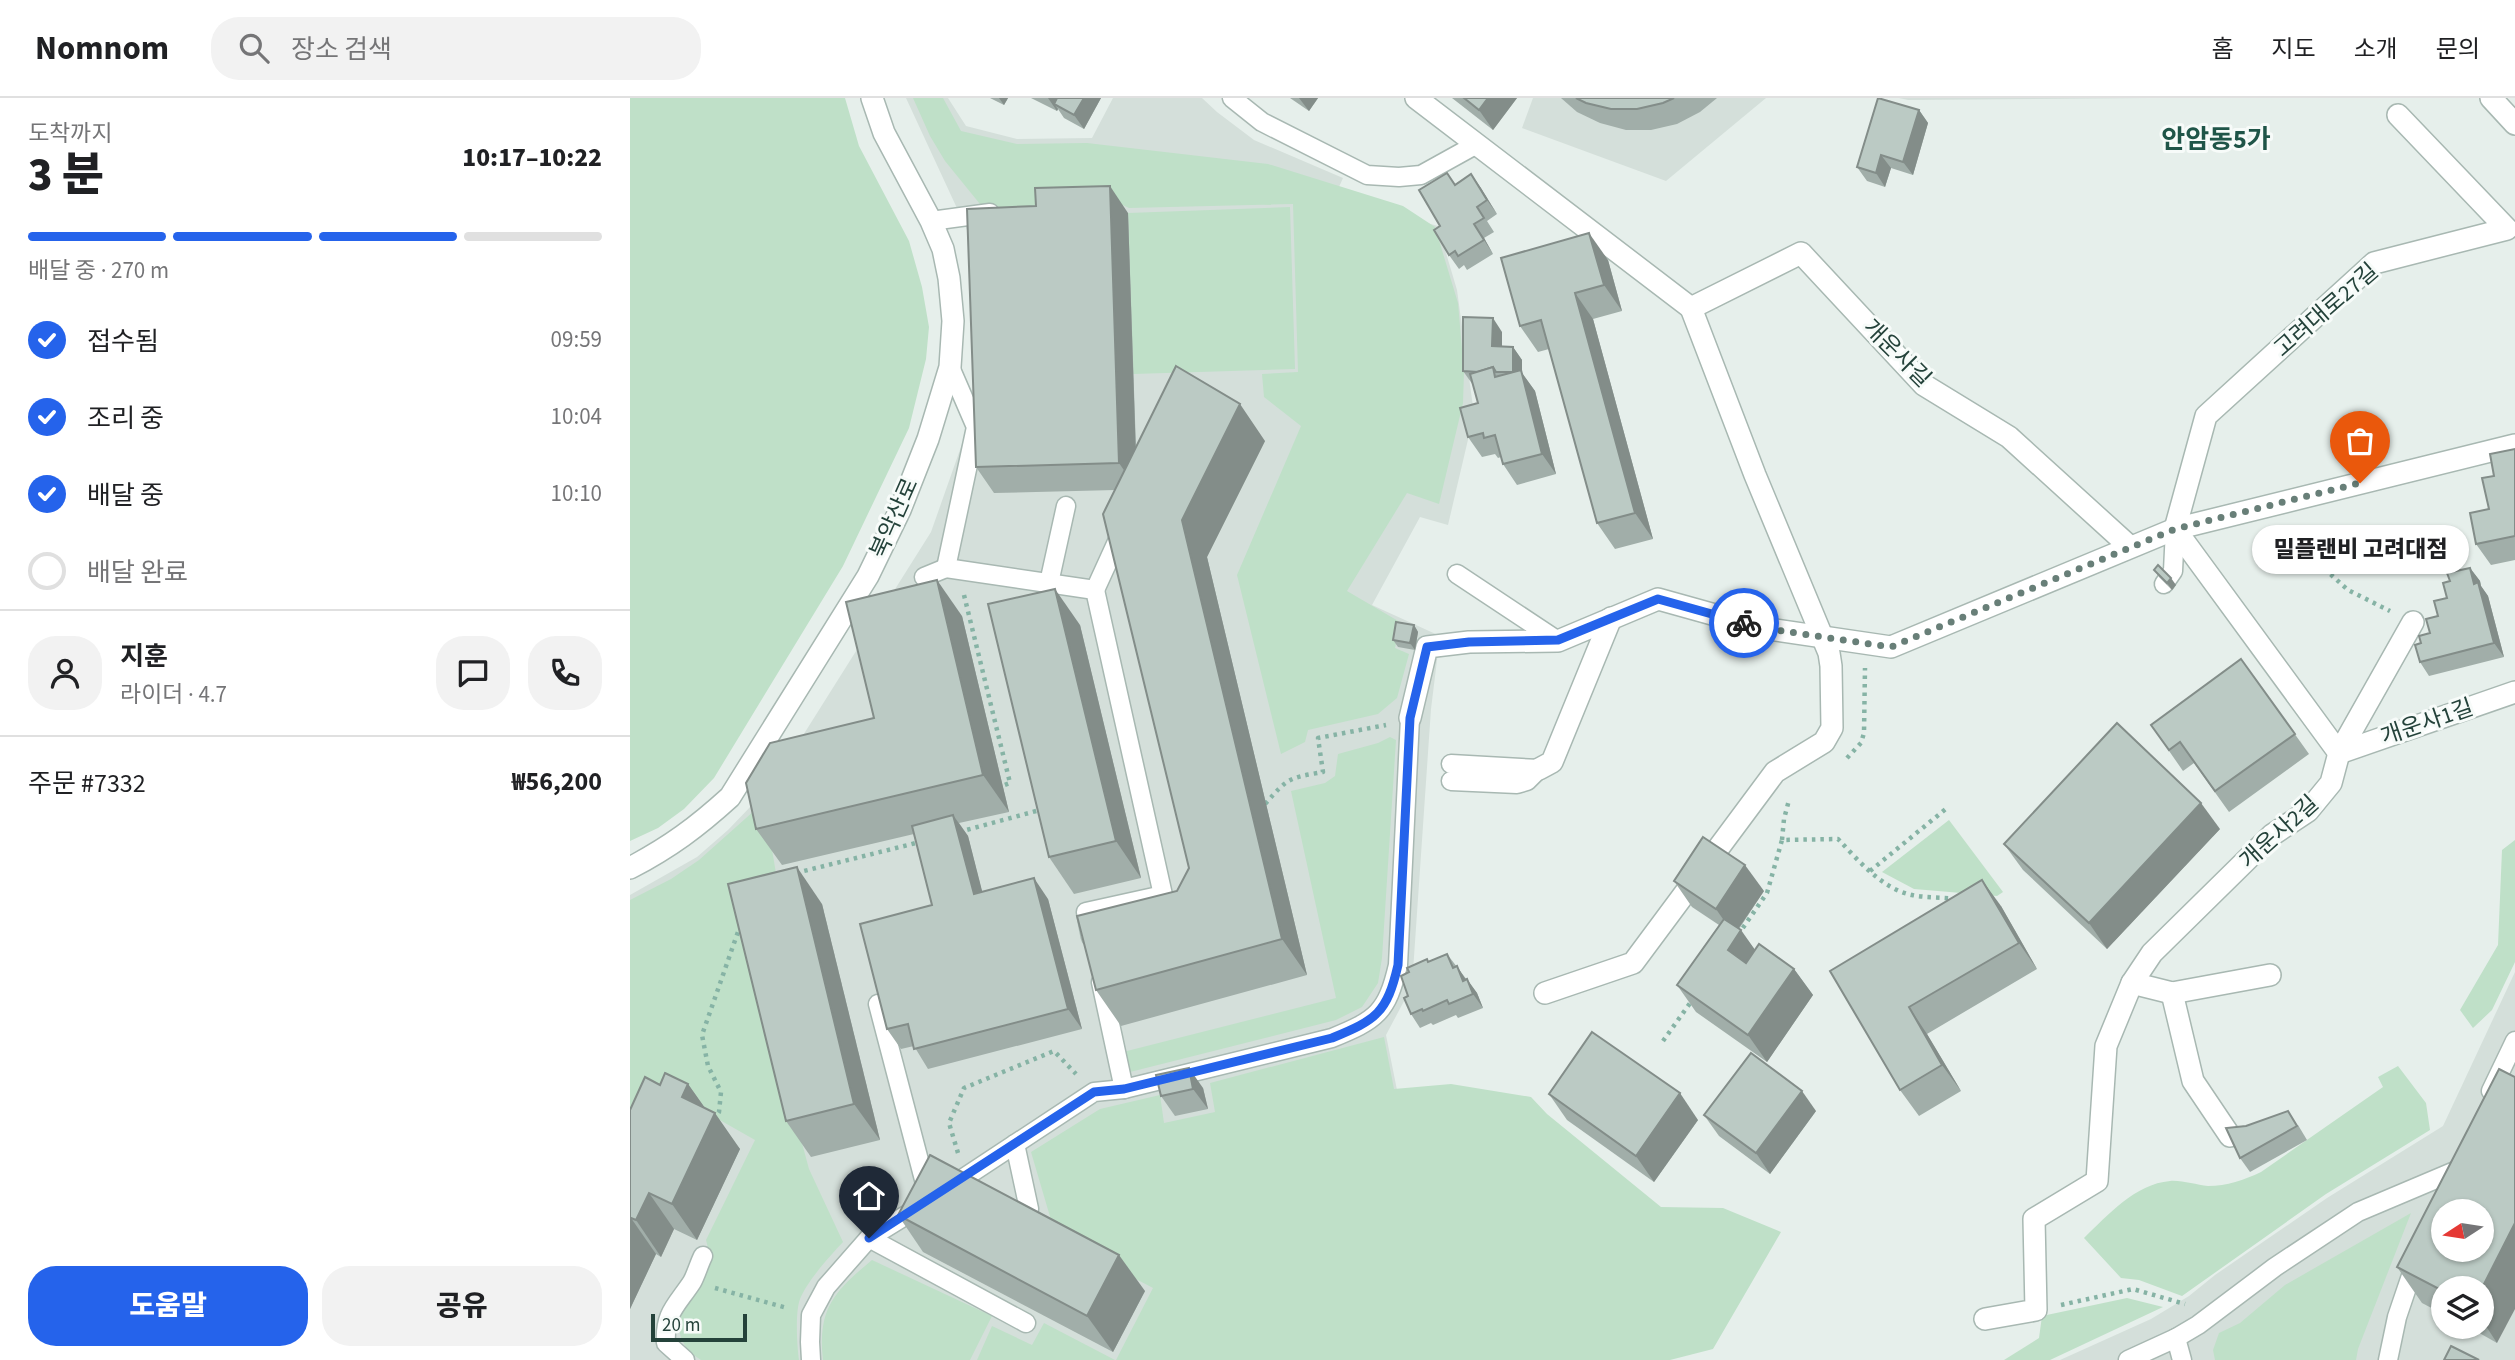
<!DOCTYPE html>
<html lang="ko">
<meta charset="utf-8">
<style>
body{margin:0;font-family:"Source Sans 3","Noto Sans KR",sans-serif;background:#f2f2f2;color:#202124;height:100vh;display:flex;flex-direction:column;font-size:26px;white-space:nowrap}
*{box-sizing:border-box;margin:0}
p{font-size:23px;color:#757577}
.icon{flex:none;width:38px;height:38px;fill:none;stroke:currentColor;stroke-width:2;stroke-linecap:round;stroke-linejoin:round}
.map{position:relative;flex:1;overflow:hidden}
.side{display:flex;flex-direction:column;background:#fff;width:630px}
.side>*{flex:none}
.needle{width:46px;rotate:258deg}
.fabs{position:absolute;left:1801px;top:1101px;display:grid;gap:14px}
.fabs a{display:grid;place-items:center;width:63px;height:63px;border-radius:50%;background:#fff;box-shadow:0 2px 5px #0004;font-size:35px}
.scale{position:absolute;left:21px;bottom:18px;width:96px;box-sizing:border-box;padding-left:7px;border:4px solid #24423a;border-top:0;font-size:19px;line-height:24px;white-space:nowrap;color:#24423a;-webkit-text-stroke:5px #f7fbf9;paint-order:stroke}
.pin{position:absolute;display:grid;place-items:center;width:60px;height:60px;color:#fff;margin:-72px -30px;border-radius:50% 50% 50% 0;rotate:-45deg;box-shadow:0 0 7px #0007}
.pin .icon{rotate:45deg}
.courier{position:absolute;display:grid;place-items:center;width:70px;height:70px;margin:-35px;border:5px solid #2563eb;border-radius:50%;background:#fff;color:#222;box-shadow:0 2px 9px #0007}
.bubble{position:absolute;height:49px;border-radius:24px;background:#fff;box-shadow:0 2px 5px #0004;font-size:23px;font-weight:800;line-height:49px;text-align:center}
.head em{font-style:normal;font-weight:800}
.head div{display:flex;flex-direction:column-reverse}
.head{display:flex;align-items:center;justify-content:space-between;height:119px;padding:0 28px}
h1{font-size:46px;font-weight:800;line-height:52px}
.bar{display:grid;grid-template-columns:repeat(4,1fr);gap:10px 7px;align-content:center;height:84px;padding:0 28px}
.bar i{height:9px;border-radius:5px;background:#e0e0e0}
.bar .on{background:#2563eb}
.bar p{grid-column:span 4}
.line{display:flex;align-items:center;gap:18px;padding:0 28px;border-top:2px solid #e0e0e0}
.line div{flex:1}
.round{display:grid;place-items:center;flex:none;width:74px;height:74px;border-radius:28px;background:#f2f2f2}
ol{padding:0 28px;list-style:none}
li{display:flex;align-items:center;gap:21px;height:77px}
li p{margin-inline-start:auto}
li .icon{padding:7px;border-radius:50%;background:#2563eb;color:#fff;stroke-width:4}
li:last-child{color:#757577}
li i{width:38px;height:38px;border:4px solid #e0e0e0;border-radius:50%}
.primary-button{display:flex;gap:14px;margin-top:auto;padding:14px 28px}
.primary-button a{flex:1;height:80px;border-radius:28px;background:#2563eb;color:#fff;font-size:28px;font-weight:800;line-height:80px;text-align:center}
.primary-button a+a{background:#f2f2f2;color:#202124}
header{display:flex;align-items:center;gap:42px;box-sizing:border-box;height:98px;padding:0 35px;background:#fff;border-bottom:2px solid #e0e0e0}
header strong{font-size:33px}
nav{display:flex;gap:38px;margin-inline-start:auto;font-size:24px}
.search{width:490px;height:63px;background:#f2f2f2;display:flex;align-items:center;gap:18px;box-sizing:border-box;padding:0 24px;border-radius:28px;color:#757577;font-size:26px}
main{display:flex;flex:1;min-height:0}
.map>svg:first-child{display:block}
.built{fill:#d4dfda;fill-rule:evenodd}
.green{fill:#bfe0c8}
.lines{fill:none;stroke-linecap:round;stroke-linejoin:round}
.service-casing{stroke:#a8b8b2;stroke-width:21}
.minor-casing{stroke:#a8b8b2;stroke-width:24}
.tertiary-casing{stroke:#a8b8b2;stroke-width:24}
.path{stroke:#86b3a5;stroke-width:4.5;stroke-dasharray:3.5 5;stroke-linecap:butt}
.service{stroke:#fff;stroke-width:18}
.minor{stroke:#fff;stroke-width:21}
.tertiary{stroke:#fff;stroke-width:21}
.wall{fill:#a1aea9}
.shaded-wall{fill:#838d89}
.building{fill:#bbcac4;stroke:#838d89;stroke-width:2;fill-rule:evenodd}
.done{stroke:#687f78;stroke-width:7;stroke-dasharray:0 12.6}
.route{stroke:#2563eb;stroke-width:9}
.labels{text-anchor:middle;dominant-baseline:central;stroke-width:6;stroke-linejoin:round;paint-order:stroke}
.street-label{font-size:23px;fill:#24423a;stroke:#f7fbf9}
.quarter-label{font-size:26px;font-weight:bold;fill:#1f5548;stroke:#f7fbf9}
</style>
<header>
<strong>Nomnom</strong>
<div class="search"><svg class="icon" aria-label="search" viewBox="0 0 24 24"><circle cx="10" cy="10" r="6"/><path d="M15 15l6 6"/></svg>장소 검색</div>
<nav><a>홈</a><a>지도</a><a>소개</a><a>문의</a></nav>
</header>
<main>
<section class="side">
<div class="head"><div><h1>3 분</h1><p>도착까지</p></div><em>10:17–10:22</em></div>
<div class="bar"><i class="on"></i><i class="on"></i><i class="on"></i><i></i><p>배달 중 · 270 m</p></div>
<ol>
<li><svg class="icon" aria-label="check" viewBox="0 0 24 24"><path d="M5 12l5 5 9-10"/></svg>접수됨<p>09:59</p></li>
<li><svg class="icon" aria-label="check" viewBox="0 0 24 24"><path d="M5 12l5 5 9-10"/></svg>조리 중<p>10:04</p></li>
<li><svg class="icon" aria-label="check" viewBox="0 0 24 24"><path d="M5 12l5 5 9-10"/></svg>배달 중<p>10:10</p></li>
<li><i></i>배달 완료</li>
</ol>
<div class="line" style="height:126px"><a class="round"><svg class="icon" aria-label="person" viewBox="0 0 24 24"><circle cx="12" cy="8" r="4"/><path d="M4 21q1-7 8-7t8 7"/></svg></a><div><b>지훈</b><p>라이더 · 4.7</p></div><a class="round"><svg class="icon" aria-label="chat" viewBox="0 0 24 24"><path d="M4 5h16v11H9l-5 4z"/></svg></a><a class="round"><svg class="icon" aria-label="phone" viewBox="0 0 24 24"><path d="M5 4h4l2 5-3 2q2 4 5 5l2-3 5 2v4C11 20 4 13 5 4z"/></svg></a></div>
<div class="line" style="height:91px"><div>주문 #7332</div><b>₩56,200</b></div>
<div class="primary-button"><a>도움말</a><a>공유</a></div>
</section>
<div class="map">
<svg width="1885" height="1262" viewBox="0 0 1885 1262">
<rect width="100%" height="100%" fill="#e6efeb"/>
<g class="built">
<path d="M276,0H318L336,28L387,41L462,40L483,0H572L587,14L624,42L713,80L704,100L808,128L827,192L844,316L818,427L790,419L742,507L810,538L801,611L782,888L756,937L768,997V1262H0V797L67,759L98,732L143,685L301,434L344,312L338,134Z"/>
<path d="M903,0H1136L1036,83L892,30Z"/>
<path d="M1269,0H1519L1278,2Z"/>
<path d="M1885,874V1262H1430L1521,1221L1559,1198L1585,1177L1697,1100L1813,1028ZM1813,1113H1852V1152H1813ZM1813,1190H1852V1228H1813Z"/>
</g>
<g class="green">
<path d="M0,0H215L229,48L279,143L292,189L299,229L296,261L279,330L213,468L84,680L54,711L28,730L0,743Z"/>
<path d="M283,0H313L331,33L387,46L457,45L638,66L773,108L805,129L828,205L834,274L833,305L809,406L777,395L717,493L775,527L770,528L765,550L779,556L767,600L748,616L678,632L675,644L651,656L607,477L671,328L634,299L632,276L668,274L663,106L499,110L484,103L354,111L315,63L300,38Z"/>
<path d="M660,109L665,271L503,276L498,115Z"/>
<path d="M760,639L766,642L752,860L748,885L732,909L706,922L500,974L493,954L706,900L661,693L695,685L705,678L708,656L748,645Z"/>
<path d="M134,704L151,805L116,838L179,1071L213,1144C199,1159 178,1182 170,1201C165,1214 167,1248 169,1262H71C26,1234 62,1195 81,1161L76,1142L125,1042L81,1017L0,1088V802L41,781L69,762Z"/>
<path d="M1319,722L1373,794L1367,798L1284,791L1252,774Z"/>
<path d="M1885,742V864L1862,912L1843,930L1830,912L1868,847L1872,752Z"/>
<path d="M754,939L764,991L821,986L901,999L917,1016L1031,1109L1093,1110L1151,1134L1083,1251L1040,1262H486L523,1190L426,1139L401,1054L470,1011L530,997L534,1025L585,1014L580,985Z"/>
<path d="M1768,968L1796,1005L1800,1032L1696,1096L1552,1198L1509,1182L1491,1180L1454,1140C1478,1117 1505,1086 1540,1083C1552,1082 1566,1087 1578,1088C1597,1088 1614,1082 1631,1074L1753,989L1748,979Z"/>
<path d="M1781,1115L1728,1251L1726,1262H1585L1583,1252L1589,1235L1610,1225L1655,1187Z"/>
<path d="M242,1162L362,1218L340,1262H193C187,1210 205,1193 242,1162Z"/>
<path d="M1497,1200L1533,1209L1420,1262H1374L1409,1240L1412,1218Z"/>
<path d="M414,1225L485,1262H347L362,1228L402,1247Z"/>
</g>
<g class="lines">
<g class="service-casing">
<g id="service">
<path d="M602,0L632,24L737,77L769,79L791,77L847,46"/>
<path d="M301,123L360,115"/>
<path d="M320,269L346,329L316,470L465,492L533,797L456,814L461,839"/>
<path d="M827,476L928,543"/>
<path d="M294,479L316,470"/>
<path d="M419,485L436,408"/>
<path d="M1534,486L1543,473L1545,431"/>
<path d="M465,492L491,435"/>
<path d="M821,666L909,671"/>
<path d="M821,683L887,686L897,683L909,671"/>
<path d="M471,884L494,991"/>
<path d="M248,906L297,1093"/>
<path d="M1861,993L1885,943"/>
<path d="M385,1046L399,1111"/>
<path d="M320,1089L464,994L494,991L702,940C746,922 757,915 768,867L780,620"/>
<path d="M239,1140L396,1225"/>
<path d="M1546,1240L1552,1262"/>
<path d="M55,1262L36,1245C34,1215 47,1207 62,1184C66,1177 69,1166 73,1158"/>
<path d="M181,1262L180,1244L181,1217L196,1189L239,1140L291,1108"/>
<path d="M1498,1262L1546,1240L1568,1227L1645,1169L1728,1114L1825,1073"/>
<path d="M1758,1262L1767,1219L1786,1163"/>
</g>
</g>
<g class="minor-casing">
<g id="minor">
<path d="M786,0L1061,210"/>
<path d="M1861,0L1885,26"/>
<path d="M1545,431L1576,318L1744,165L1877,131L1768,17"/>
<path d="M1545,431L1709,655"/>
<path d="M780,620L797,549L839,544L928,543L1028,501L1132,530L1261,549L1545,431L1885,347"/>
<path d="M1709,655L1885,594"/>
<path d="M909,671L922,664L981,520"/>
<path d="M1502,885L1542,895L1640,877"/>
<path d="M915,895L1003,865L1145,674L1194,644L1202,630L1201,568L1199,555L1125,377L1061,210L1171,155L1294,287L1379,339L1499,448"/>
<path d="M1542,895L1563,983L1600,1038"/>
<path d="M1355,1221L1406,1212L1404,1121L1467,1083L1476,948L1502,885L1522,855L1642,737L1678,713L1701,685L1709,655L1783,524"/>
</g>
</g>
<g class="tertiary-casing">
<path id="tertiary" d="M0,770C40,749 67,729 100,699L238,478L270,412L298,341L320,269L323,223L319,180L313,151L301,123L254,35L242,0"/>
</g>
<g class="path">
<path d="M1650,431L1718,492L1760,513"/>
<path d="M334,497L380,685L372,688"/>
<path d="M1217,660L1231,645L1234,635L1235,570"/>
<path d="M635,706C658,680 658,680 693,674L688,640L756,627"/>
<path d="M329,734L410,712"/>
<path d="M1152,742L1154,721L1159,702"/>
<path d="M1240,773L1317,710"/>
<path d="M166,775L290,744"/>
<path d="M1108,837L1137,795L1152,742L1208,741C1228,762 1252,791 1282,797C1296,800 1312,799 1326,801"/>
<path d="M1033,943L1063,901"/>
<path d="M84,1022L89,1014L91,994L78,968L72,937L109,831L113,827"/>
<path d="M328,1055L319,1025L334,990L424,953L446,976"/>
<path d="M85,1190L157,1210"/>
<path d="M1431,1207L1503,1191L1555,1206"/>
</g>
<use href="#service" class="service"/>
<use href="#minor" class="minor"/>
<use href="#tertiary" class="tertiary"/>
</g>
<g class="wall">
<path d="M360,0H378L374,7Z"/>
<path d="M401,0H471L454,31L434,20L428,11L427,13Z"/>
<path d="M660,0H688L679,13Z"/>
<path d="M822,0H887L863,32Z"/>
<path d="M931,0H1087L1070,14L1047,26L1021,32H996L970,25L947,14Z"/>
<path d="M1289,12L1298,25L1283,77L1261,70L1255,89L1237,83L1227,69Z"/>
<path d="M817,75L825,86L841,76L867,116L857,123L864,134L854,140L863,156L837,172L834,167L829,171L819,157Z"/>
<path d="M498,115L506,350L635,343L577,459L677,877L491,928L466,892L547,793L559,770L485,392L364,395L346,369Z"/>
<path d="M978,162L992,213L963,221L1023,441L985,451L967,425L919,251L908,254L890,228Z"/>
<path d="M872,234V248L883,249L892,262V275L905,293L926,376L887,387L873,366L871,359L868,360L865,356L852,359L838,339L848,305L843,287L833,273Z"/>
<path d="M1885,351V462L1861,467L1846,446L1859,411L1864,378Z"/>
<path d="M1840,470L1850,483L1851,488L1858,498L1874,559L1799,578L1790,564L1791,545L1800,535L1817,500L1820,483Z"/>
<path d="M1524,472L1546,487L1542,492L1529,479Z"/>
<path d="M332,518L379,714L329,725L338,738L352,794L418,801L452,931L298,971L284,948L271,951L257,931L302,807L284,736L152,767L126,731L244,620Z"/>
<path d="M450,527L511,780L444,796L419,759Z"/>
<path d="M784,527L788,534L785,552L768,549L763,542Z"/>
<path d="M1611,561L1679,656L1599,714L1564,665L1553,673L1521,627Z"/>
<path d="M1590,731L1477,851L1393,772L1374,746Z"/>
<path d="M1044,783L1134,793L1109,831L1125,852L1164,871L1183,897L1137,964L1066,914L1047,887L1089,827L1062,809Z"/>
<path d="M192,806L250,1042L181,1059L156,1023Z"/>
<path d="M1371,808L1407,871L1297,936L1331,993L1289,1018L1270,992L1200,873Z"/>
<path d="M817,856L847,895L853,910L828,920L826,917L803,927L801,925L790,930L781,916L778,898L799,864Z"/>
<path d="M526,977L573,990L578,1011L545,1018L531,998Z"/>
<path d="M1885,979L1867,1245L1837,1228H1852V1190H1813V1216L1792,1205L1767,1169Z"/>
<path d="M58,986L75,1010L110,1051L67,1142L44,1131L31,1159L26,1156L0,1211V1012L30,987Z"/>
<path d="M919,996L1068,1022L1024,1084L937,1022Z"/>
<path d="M1186,1013L1140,1076L1089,1038L1074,1017Z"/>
<path d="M1668,1027L1677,1042L1620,1074L1610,1060L1616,1028Z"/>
<path d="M268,1117L515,1193L483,1254L293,1154Z"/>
</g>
<g class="shaded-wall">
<path d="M369,0H378L374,7Z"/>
<path d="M418,0H433L424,6L428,11L427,13Z"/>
<path d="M454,0H471L454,31L444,17Z"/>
<path d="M669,0H688L679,13Z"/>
<path d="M858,0H887L863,32L849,12Z"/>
<path d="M1289,12L1298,25L1283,77L1273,64Z"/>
<path d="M1251,57L1261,70L1255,89L1246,75Z"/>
<path d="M841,76L851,90L867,116L857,102Z"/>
<path d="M480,88L498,115L507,391L489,365Z"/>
<path d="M844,126L854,140L863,156L854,142Z"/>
<path d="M959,135L978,162L992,213L974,187Z"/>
<path d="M945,195L963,221L1023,441L1005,415Z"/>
<path d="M863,220L872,234V262L862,248Z"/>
<path d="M883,249L892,262V275L905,293L926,376L912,356L883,274Z"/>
<path d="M610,306L635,343L577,459L677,877L652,841L552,422Z"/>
<path d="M1840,470L1850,483L1851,488L1858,498L1874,559L1864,545L1844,486Z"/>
<path d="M1541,480L1546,487L1542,492L1537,485Z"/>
<path d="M307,482L332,518L379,714L353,677Z"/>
<path d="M425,491L450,527L511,780L486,743Z"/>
<path d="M784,527L788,534L785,552L780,545Z"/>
<path d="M1571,705L1590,731L1477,851L1459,825Z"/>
<path d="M323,717L338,738L358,816L344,796Z"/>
<path d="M1115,767L1134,793L1104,837L1086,811Z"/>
<path d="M167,769L192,806L250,1042L224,1006Z"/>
<path d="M404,780L418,801L452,931L438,911Z"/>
<path d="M1352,782L1371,808L1407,871L1389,845Z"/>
<path d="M1111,832L1130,859L1116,878L1098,852Z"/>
<path d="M827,868L836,882L843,897L833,883Z"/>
<path d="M1164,871L1183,897L1137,964L1118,937Z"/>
<path d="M837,881L847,895L853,910L843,896Z"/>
<path d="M1279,909L1297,936L1331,993L1312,967Z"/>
<path d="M559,970L573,990L578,1011L563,991Z"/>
<path d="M58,986L82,1020L85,1015L110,1051L67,1142L42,1106L52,999Z"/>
<path d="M1172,993L1186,1013L1140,1076L1126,1055Z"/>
<path d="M1050,995L1068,1022L1024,1084L1006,1058Z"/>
<path d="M19,1095L44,1131L31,1159L6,1122Z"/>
<path d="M1,1120L26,1156L0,1211V1121Z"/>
<path d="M1885,1125V1211L1867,1245L1852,1222V1190Z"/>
<path d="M489,1157L515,1193L483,1254L457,1218Z"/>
</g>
<g class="building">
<path d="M427,0H454L444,17L424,6Z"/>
<path d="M834,0H858L849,12Z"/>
<path d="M946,0H1044L1033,5L1007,11H981L956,5Z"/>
<path d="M1248,0L1289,12L1273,64L1251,57L1246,75L1227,69Z"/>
<path d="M817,75L825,87L841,76L857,102L847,109L854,120L844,126L854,142L828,158L825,153L819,157L804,132L810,128L789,92Z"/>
<path d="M480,88L489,365L346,369L337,111L406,108L405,90Z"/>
<path d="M959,135L974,187L945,195L1005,415L967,425L911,222L890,228L871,160Z"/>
<path d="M833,219L863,220L862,248L883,249V274H866L863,269L848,274L833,273Z"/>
<path d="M546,268L610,306L552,422L652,841L466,892L447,818L547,793L559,770L473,416Z"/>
<path d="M863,269L865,279L891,272L912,356L873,366L865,337L854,340L853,335L838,339L830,310L848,305L840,276Z"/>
<path d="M1885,351V438L1846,446L1840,415L1859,411L1852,380L1864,378L1860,356Z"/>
<path d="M1528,467L1541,480L1537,485L1524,472Z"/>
<path d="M1840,470L1844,486L1848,484L1864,545L1790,564L1785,547L1791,545L1789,538L1800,535L1796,521L1808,518L1804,503L1817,500L1813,485L1820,483L1817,475Z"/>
<path d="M307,482L353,677L126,731L116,685L140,645L244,620L216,504Z"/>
<path d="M425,491L486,743L419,759L358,506Z"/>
<path d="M766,524L784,527L780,545L763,542Z"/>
<path d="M1611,561L1665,636L1585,693L1550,644L1539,652L1521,627Z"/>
<path d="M1487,625L1571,705L1459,825L1374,746Z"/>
<path d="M323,717L344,796L404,780L438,911L284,951L278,926L257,931L230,826L302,807L282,728Z"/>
<path d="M1073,739L1115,767L1086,811L1044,783Z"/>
<path d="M167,769L224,1006L156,1023L98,786Z"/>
<path d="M1352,782L1389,845L1279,909L1312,967L1270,992L1200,873Z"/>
<path d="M1094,821L1111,832L1098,852L1116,865L1129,846L1164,871L1118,937L1047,887Z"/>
<path d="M817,856L823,870L827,868L833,883L837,881L843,896L819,906L817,902L793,913L792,911L781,916L774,900L778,898L771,878L779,874L777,870L797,861L798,864Z"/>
<path d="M962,934L1050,995L1006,1058L919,996Z"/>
<path d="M1121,955L1172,993L1126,1055L1074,1017Z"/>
<path d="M559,970L563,991L531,998L526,977Z"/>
<path d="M1869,971L1885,979V1125L1852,1190H1813V1193L1767,1169ZM1813,1113H1852V1152H1813Z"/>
<path d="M35,975L58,986L52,999L85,1015L42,1106L19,1095L6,1122L1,1120L0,1121V1012L15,979L30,987Z"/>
<path d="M1658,1013L1667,1028L1610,1060L1596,1030L1616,1028Z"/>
<path d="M300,1057L489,1157L457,1218L268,1117Z"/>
<path d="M1821,1248L1849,1262H1814Z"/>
</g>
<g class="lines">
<path class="done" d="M1114,525L1132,530L1261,549L1545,431L1730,385"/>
<path class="route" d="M239,1140L464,994L494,991L702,940C746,922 757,915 768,867L780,620L797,549L839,544L928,542L1028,501L1114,525"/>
</g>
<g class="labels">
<g class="street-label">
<text transform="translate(1696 212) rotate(-41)">고려대로27길</text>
<text transform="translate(1267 255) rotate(45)">개운사길</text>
<text transform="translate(264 420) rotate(-66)">북악산로</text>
<text transform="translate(1797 624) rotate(-19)">개운사1길</text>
<text transform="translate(1649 734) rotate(-42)">개운사2길</text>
</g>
<g class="quarter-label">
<text x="1586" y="41">안암동5가</text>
</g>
</g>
</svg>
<div class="fabs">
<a><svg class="needle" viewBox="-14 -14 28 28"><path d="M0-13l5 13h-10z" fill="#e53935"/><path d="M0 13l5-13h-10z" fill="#757577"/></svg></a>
<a><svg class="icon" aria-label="layers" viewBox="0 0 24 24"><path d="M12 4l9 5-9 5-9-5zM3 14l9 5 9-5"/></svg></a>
</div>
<div class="scale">20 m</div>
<div class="pin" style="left:1730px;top:385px;background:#ea580c"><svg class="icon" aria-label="bag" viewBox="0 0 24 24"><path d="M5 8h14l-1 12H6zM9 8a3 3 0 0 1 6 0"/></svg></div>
<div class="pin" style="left:239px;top:1140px;background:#1f2937"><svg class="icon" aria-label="home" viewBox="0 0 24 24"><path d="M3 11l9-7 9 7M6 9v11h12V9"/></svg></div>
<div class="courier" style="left:1114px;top:525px"><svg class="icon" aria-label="bike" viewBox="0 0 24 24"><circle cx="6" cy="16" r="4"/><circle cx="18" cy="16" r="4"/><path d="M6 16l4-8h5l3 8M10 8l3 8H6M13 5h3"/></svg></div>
<div class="bubble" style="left:1622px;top:427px;width:217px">밀플랜비 고려대점</div>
</div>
</main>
